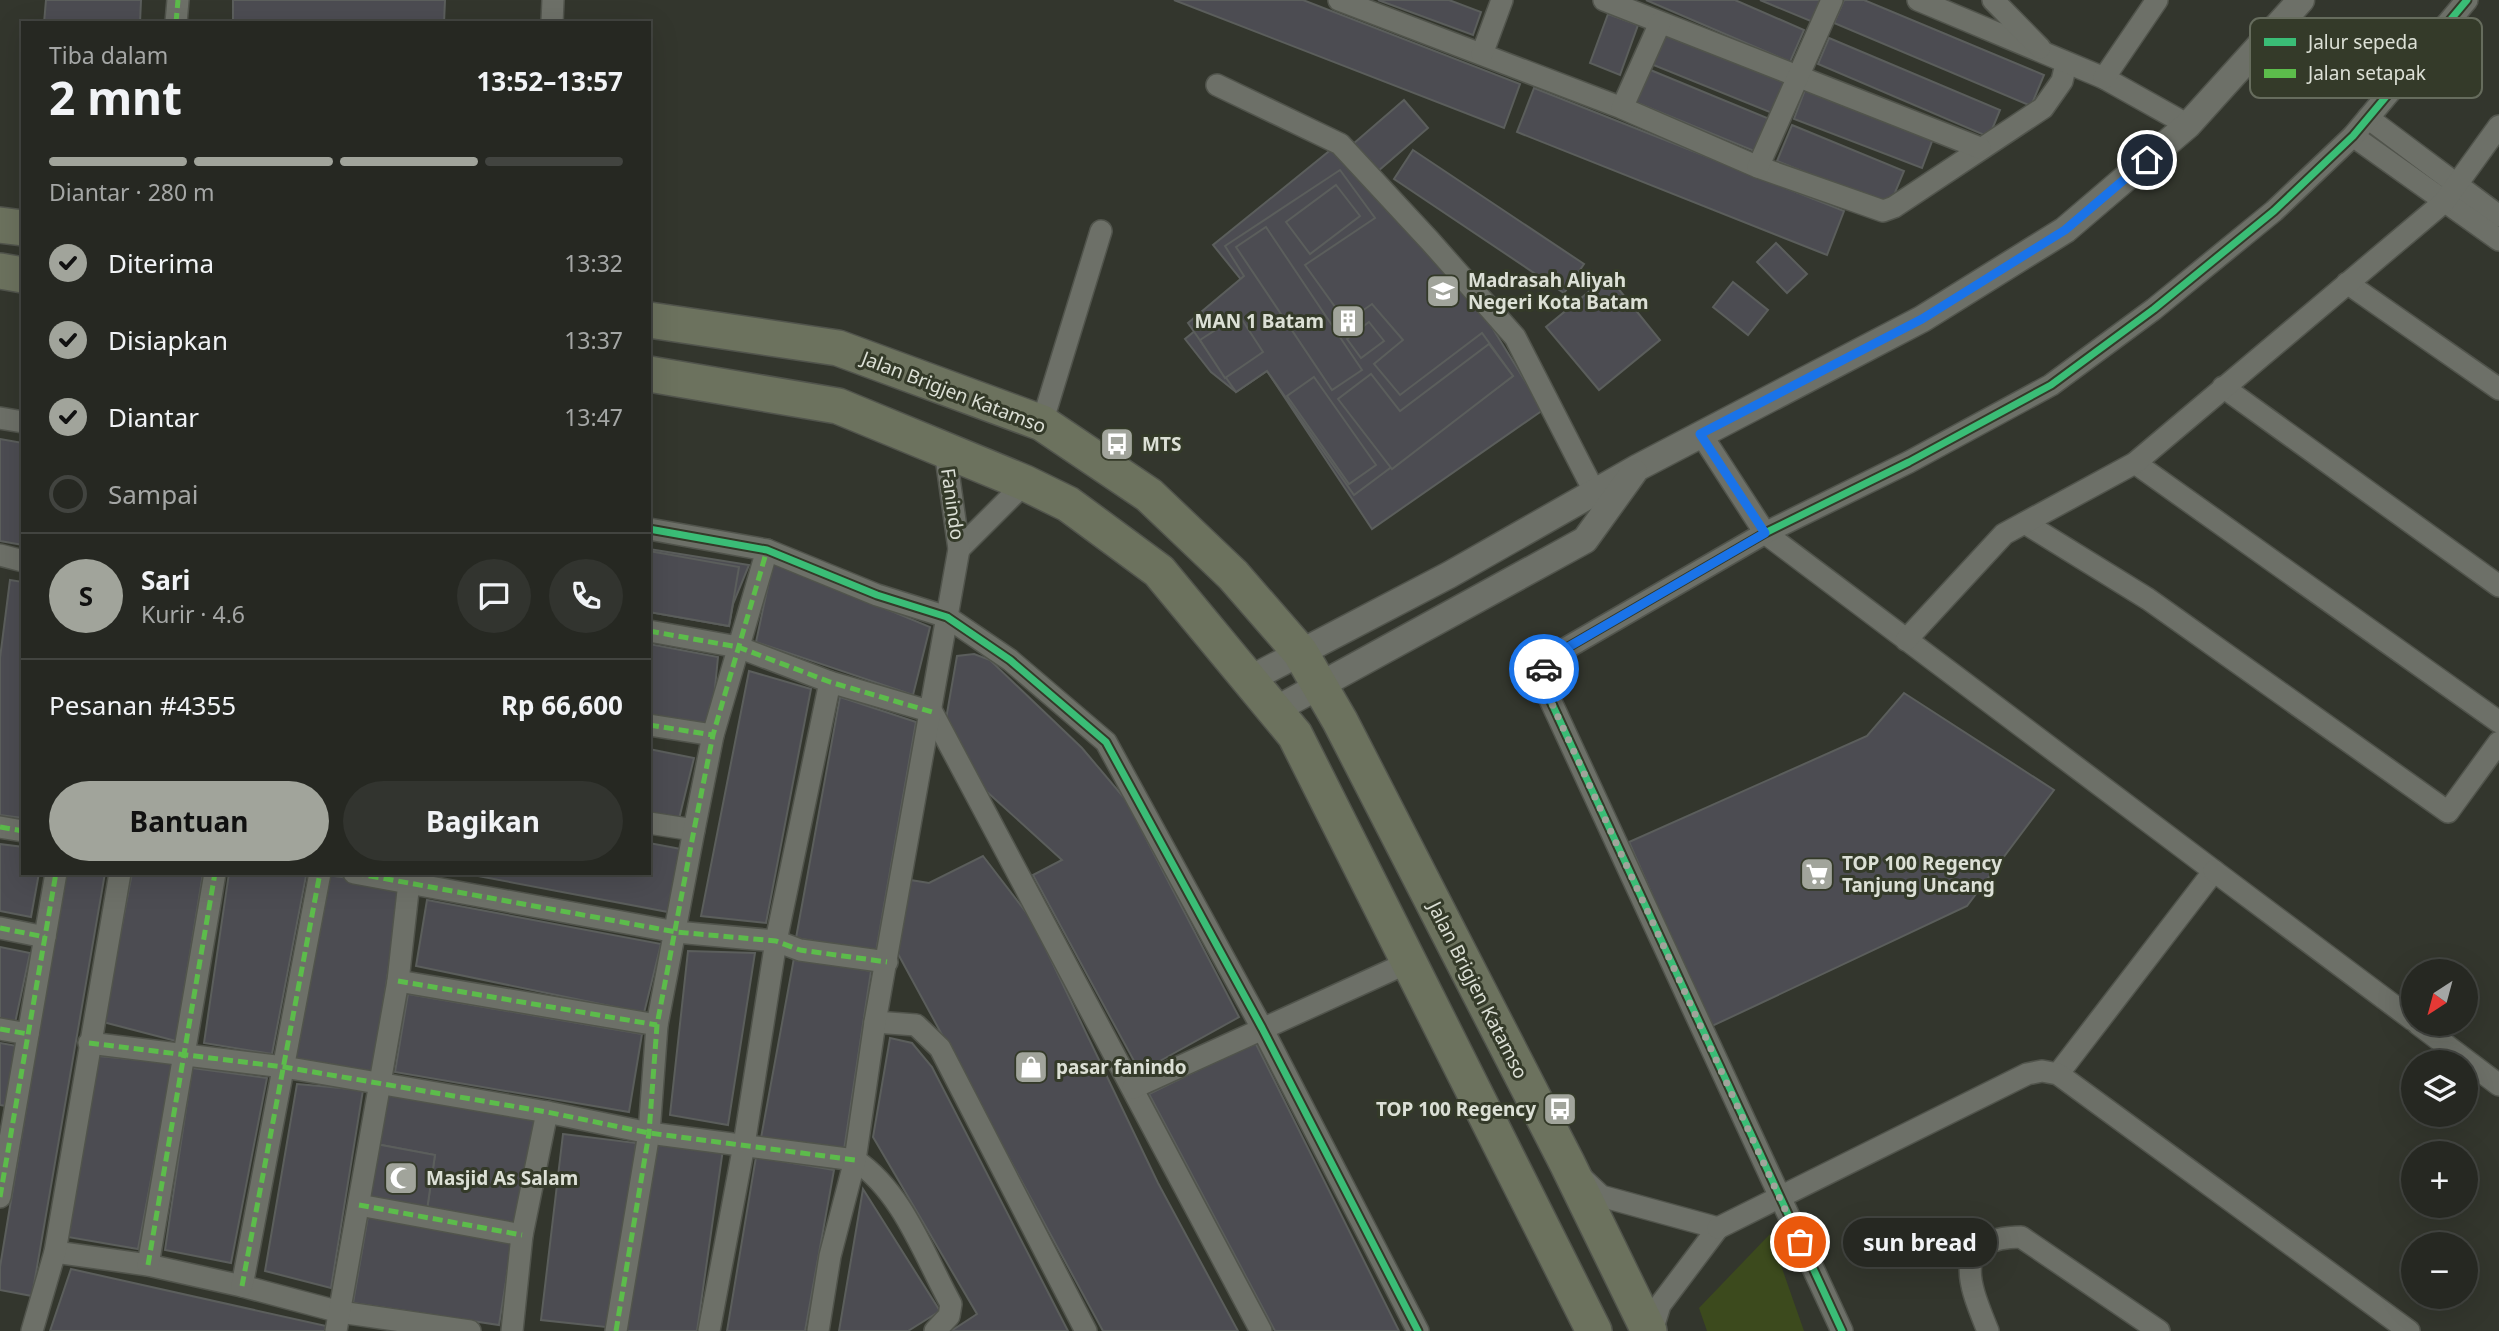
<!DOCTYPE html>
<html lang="id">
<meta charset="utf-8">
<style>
body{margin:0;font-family:"Noto Sans",sans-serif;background:#32342f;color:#f1f3f6;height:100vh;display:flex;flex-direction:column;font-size:26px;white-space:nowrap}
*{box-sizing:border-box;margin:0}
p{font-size:23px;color:#a4a6a5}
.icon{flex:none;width:38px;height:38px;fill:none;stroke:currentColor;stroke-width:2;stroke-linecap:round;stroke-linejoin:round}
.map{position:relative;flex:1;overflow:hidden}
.details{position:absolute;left:21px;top:21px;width:630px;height:854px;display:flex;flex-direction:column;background:#262822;border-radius:0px;box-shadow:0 7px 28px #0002,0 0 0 2px #424440}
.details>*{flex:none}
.needle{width:46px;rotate:216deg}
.buttons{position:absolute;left:2401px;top:959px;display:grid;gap:14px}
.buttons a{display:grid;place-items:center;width:77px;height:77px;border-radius:50%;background:#262822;box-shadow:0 7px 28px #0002,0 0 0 2px #424440;font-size:35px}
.pin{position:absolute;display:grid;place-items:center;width:60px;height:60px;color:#fff;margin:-30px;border:4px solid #fff;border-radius:50%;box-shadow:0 2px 7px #0007}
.courier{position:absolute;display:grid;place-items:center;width:70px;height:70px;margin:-35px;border:5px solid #1a73e8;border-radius:50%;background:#fff;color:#222;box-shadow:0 2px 9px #0007}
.bubble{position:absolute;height:49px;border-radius:24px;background:#262822;box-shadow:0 7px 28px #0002,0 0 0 2px #424440;font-size:23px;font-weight:700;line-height:49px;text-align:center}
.headline em{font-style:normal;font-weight:700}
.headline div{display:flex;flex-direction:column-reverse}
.headline{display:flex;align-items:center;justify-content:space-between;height:119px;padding:0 28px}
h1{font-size:46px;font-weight:700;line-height:52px}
.bar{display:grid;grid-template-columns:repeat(4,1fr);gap:10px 7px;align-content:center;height:84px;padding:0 28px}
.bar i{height:9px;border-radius:5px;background:#424440}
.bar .current{background:#a1a49b}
.bar p{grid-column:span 4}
.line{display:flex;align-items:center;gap:18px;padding:0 28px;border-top:2px solid #424440}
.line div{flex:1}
.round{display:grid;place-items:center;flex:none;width:74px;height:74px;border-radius:37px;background:#32342f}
ol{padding:0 28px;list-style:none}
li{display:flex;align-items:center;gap:21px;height:77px}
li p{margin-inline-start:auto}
li .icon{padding:7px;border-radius:50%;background:#a1a49b;color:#111;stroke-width:4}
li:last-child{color:#a4a6a5}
li i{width:38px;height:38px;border:4px solid #424440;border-radius:50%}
.primary-button{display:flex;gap:14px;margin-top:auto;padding:14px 28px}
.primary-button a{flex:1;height:80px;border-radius:42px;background:#a1a49b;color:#111;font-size:28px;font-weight:700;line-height:80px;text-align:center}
.primary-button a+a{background:#32342f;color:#f1f3f6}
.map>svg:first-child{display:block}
.green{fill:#3c4a1d}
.building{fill:#4c4c52;stroke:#5b5e5c;stroke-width:2}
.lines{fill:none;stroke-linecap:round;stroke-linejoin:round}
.minor-casing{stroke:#51544c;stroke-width:24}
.tertiary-casing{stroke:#51544c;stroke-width:29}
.trunk-casing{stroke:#51544c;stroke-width:38}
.minor{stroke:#6d7068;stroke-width:21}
.tertiary{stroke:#6d7068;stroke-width:26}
.trunk{stroke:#6c725e;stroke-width:35}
.quiet{stroke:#5cbc4b;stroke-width:5;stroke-dasharray:10 5;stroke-linecap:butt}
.cycleway-casing{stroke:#343a29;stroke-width:11}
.cycleway{stroke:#3abd76;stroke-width:7}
.done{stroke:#a1a49b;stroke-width:7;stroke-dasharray:0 12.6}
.route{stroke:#1a73e8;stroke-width:9}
.labels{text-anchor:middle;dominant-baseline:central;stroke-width:6;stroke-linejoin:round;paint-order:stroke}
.poi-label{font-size:19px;font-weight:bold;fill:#dce0d6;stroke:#343a29;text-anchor:start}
.street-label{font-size:19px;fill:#dce0d6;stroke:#343a29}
.key{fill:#343a29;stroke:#666c5d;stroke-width:2}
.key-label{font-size:19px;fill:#dce0d6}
</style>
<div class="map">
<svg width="2499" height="1331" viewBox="0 0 2499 1331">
<rect width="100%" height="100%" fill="#33362d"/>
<path class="green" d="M1770,1234L1804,1331H1707L1699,1308Z"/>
<g class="building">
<path d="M46,0H141L140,23H44Z"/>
<path d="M233,0H445L444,23H233Z"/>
<path d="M1174,0H1303L1520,84L1504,128Z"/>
<path d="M1378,0H1449L1481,12L1473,35Z"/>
<path d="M1646,0H1735L1804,30L1790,62Z"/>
<path d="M1760,0H1822L1813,22Z"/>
<path d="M1844,0H1864L2044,75L2031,106L1834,23Z"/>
<path d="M1608,14L1638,25L1620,75L1590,63Z"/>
<path d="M1660,29L1790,82L1777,115L1646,62Z"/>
<path d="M1829,38L2000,110L1989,137L1818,64Z"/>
<path d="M1648,69L1772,120L1759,153L1635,102Z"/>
<path d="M1806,87L1934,136L1922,168L1794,119Z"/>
<path d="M1534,88L1844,211L1827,255L1517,132Z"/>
<path d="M1404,100L1428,128L1370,178L1346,150Z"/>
<path d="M1792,125L1904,171L1889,207L1777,161Z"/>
<path d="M1338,144L1477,303L1543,410L1372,529L1267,371L1236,392L1211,372L1185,339L1248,288L1213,245Z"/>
<path d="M1413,150L1584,264L1564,293L1394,179Z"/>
<path d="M1340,170L1375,218L1305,265L1346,322L1372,304L1403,340L1374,364L1400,395L1482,333L1513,376L1354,495L1267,371L1236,392L1188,323L1244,276L1225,246Z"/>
<path d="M1336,185L1360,216L1310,254L1286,222Z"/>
<path d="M1266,227L1362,370L1332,390L1236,247Z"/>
<path d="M1776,243L1807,274L1787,293L1757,262Z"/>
<path d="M1608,276L1660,340L1599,390L1546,327Z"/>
<path d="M1733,282L1768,310L1748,335L1713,307Z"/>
<path d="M1239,315L1263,352L1225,378L1200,340Z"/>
<path d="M1369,322L1384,341L1361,358L1347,339Z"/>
<path d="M1489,344L1513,376L1392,469L1338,399L1371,374L1400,411Z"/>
<path d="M1314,377L1376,465L1349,484L1287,396Z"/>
<path d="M0,439L23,443V545L0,541Z"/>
<path d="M649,549L749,565L733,604L729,626L649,612Z"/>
<path d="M649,551L739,567L729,626L649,612Z"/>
<path d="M773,562L930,627L913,695L756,642Z"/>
<path d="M10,580L23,582V818L0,815V658Z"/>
<path d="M649,644L718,657L711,728L649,716Z"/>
<path d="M974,654L990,660L1082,748L1126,800L1239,1017L1140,1072L1033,875L1062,860L985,790L946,719L957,656Z"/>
<path d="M749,671L811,689L766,923L701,916Z"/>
<path d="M1904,693L2054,790L1967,906L1710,1027L1629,842L1867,736Z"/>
<path d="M840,697L916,722L876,952L796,938Z"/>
<path d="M649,749L694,758L679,819L649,813Z"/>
<path d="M649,843L681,849L668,912L462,873H649Z"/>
<path d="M0,844L23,847V873H39L31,917L0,911Z"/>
<path d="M983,856L1032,920L1158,1183L1238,1331H1103L897,952L910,880L929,883Z"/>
<path d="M65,873H105L32,1296L0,1290V1267Z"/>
<path d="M132,873H203L176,1041L103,1022Z"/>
<path d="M229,873L306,876L272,1054L204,1043Z"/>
<path d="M326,875L401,885L373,1073L291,1060Z"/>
<path d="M427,900L661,944L644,1013L416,966Z"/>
<path d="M0,947L30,953L15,1023L0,1020Z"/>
<path d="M688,951L755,953L728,1125L670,1115Z"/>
<path d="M794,958L871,971L844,1150L761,1138Z"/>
<path d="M408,994L642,1034L629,1112L395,1072Z"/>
<path d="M890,1038L912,1043L932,1067L1068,1331H951L977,1314L873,1137Z"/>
<path d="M1255,1042L1399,1331H1275L1149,1094Z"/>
<path d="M0,1043L17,1046L6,1106L0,1105Z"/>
<path d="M98,1056L173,1063L138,1249L68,1237Z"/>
<path d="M192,1068L267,1078L231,1263L165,1250Z"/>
<path d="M297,1084L363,1090L331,1288L265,1271Z"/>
<path d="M386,1091L536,1120L514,1226L427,1210L435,1155L376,1144Z"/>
<path d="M563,1134L636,1143L615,1328L541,1320Z"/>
<path d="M658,1140L723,1149L697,1331H625Z"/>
<path d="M376,1144L435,1155L427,1210L367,1200Z"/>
<path d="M756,1157L834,1170L805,1331H727Z"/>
<path d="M863,1189L940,1311L908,1331H839Z"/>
<path d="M368,1216L512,1243L499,1325L353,1303Z"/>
<path d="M71,1269L326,1326L325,1331H50Z"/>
</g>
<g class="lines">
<g class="minor-casing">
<g id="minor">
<path d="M1339,0L1622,108L1758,167L1883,211L1894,207L2043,108L2062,81L2066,64"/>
<path d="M1604,0L1980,148"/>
<path d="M1918,0L2104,78L2188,125"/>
<path d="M1993,0L2040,48"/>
<path d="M176,23L178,0"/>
<path d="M552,23L553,0"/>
<path d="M1482,54L1502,0"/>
<path d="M2104,78L2157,0"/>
<path d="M1217,85L1340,144L1430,241L1515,337L1594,491"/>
<path d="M1622,108L1660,23"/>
<path d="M2368,118L2499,216"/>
<path d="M2353,136L2499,240"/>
<path d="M1758,167L1832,0"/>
<path d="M2347,283L2499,389"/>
<path d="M2223,387L2499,586"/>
<path d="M0,418L23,422"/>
<path d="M1042,423L1101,231"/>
<path d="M1701,434L1765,533L2214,871L2058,1074"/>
<path d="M2135,463L2499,722"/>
<path d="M2025,523L2148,599L2448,812L2499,742"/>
<path d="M649,529L767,550L877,595L947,617L1010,660L1106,742L1262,1028L1418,1331"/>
<path d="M959,549L1025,483"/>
<path d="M0,555L23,561"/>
<path d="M649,631L738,647L830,682L932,712L1261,1331"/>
<path d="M1906,640L2004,534L2135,463L2444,202L2499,126"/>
<path d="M649,725L713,735"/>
<path d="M649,823L694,830"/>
<path d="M0,827L23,831"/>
<path d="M2214,871L2413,1020"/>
<path d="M354,873L676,932L776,941L800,950L887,962"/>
<path d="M0,928L45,937"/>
<path d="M398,981L657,1025"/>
<path d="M875,1022L916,1025L940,1048L1086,1331"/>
<path d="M2418,1024L2499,1085"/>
<path d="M0,1029L28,1034"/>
<path d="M89,1043L284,1067L547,1112L649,1133L855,1160C903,1192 924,1255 951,1304L949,1316L935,1331"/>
<path d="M1133,1088L1407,963"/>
<path d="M1583,1179L1601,1196L1718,1228L1660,1305L1652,1331"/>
<path d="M0,1197L56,873"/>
<path d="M359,1205L522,1235"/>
<path d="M1718,1228L2027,1074L2042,1071L2058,1074L2409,1331"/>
<path d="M55,1252L148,1265L242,1286L340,1312L470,1331"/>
<path d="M148,1265L215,873"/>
<path d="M242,1286L320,873"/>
<path d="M32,1331L55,1252L120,873"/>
<path d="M336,1331L398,981L410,873"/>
<path d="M512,1331L522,1235L547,1112"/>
<path d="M616,1331L649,1133L657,1025L694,830L713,735L767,550"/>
<path d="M709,1331L744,1145L776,941L830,682"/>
<path d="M818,1331L830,1256L855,1160L875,1022L959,549L945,450"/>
<path d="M1842,1331L1547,693L1542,672L1551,657L1765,533L1909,462L2051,385L2154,309L2274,211L2353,136L2467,0"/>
<path d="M1988,1331C1970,1286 1948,1238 2021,1237L2159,1331"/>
</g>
</g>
<g class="tertiary-casing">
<g id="tertiary">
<path d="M1250,679L1449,575L1637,468L1922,319L2065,230L2188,125L2301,0"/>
<path d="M1275,710L1585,540L1634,472"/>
</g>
</g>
<g class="trunk-casing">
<g id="trunk">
<path d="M0,225L23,228"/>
<path d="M0,271L23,275"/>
<path d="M649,320L838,348L1042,423L1149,495L1233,575L1300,652L1340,721L1567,1163L1649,1331"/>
<path d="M649,374L838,406L1025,483L1068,504L1159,571L1295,735L1594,1331"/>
</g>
</g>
<use href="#minor" class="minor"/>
<use href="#tertiary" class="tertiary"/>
<use href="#trunk" class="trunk"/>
<g class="quiet">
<path d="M176,23L178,0"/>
<path d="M649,631L738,647L830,682L932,712"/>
<path d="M649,725L713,735"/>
<path d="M0,827L23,831"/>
<path d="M354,873L676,932L776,941L800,950L887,962"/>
<path d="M0,928L45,937"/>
<path d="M398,981L657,1025"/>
<path d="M0,1029L28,1034"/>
<path d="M89,1043L284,1067L547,1112L649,1133L855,1160"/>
<path d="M0,1197L56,873"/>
<path d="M359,1205L522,1235"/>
<path d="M148,1265L215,873"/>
<path d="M242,1286L320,873"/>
<path d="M616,1331L649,1133L657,1025L694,830L713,735L767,550"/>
</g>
<g class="cycleway-casing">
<g id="cycleway">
<path d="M649,529L767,550L877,595L947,617L1010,660L1106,742L1262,1028L1418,1331"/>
<path d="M1842,1331L1547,693L1542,672L1551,657L1765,533L1909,462L2051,385L2154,309L2274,211L2353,136L2467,0"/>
</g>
</g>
<use href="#cycleway" class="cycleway"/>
</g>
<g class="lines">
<path class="done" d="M1544,669L1547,693L1800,1242"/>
<path class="route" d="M1544,669L1551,657L1765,533L1700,434L1922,319L2065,230L2147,160"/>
</g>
<defs>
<g id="school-square" transform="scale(1.75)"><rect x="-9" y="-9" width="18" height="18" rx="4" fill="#a1a49b" stroke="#343a29"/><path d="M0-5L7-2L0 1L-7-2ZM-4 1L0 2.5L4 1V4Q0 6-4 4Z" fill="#fff"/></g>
<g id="building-square" transform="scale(1.75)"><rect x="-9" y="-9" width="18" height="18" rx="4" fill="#a1a49b" stroke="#343a29"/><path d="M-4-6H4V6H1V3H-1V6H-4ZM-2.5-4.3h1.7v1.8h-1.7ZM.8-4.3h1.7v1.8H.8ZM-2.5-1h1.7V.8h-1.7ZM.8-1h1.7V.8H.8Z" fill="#fff"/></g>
<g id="bus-square" transform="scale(1.75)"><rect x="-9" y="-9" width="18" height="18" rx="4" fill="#a1a49b" stroke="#343a29"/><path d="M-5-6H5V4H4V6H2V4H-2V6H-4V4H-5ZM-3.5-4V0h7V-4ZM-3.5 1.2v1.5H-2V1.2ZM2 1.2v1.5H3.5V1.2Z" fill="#fff"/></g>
<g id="supermarket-square" transform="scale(1.75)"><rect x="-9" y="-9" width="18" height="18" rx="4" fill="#a1a49b" stroke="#343a29"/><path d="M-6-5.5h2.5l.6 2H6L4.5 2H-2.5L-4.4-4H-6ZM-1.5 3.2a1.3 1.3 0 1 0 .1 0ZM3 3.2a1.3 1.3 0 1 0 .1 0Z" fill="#fff"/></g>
<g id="shop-square" transform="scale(1.75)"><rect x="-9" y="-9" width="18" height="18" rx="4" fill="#a1a49b" stroke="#343a29"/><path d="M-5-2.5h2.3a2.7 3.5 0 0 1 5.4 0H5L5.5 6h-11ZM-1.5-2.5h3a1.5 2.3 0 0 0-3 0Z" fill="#fff"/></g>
<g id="mosque-square" transform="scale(1.75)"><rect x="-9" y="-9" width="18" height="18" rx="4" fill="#a1a49b" stroke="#343a29"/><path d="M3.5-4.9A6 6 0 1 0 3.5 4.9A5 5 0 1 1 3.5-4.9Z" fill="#fff"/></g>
</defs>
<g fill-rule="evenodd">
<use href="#school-square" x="1443" y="291"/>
<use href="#building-square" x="1348" y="321"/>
<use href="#bus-square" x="1117" y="444"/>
<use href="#supermarket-square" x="1817" y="874"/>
<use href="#shop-square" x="1031" y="1067"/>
<use href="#bus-square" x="1560" y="1109"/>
<use href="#mosque-square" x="401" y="1178"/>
</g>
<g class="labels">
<g class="poi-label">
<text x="1468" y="280">Madrasah Aliyah<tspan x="1468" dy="22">Negeri Kota Batam</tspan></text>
<text x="1324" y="321" text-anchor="end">MAN 1 Batam</text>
<text x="1142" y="444">MTS</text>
<text x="1842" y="863">TOP 100 Regency<tspan x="1842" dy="22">Tanjung Uncang</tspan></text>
<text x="1056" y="1067">pasar fanindo</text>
<text x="1536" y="1109" text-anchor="end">TOP 100 Regency</text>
<text x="426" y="1178">Masjid As Salam</text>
</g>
<g class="street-label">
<text transform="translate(954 392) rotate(21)">Jalan Brigjen Katamso</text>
<text transform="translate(953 504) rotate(82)">Fanindo</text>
<text transform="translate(1478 990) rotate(63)">Jalan Brigjen Katamso</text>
</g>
</g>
<rect x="2250" y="18" width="232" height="80" rx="10" class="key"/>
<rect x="2264" y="38" width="32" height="8" fill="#3abd76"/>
<rect x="2264" y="69" width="32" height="9" fill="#5cbc4b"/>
<g class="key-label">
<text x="2308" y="49">Jalur sepeda</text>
<text x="2308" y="80">Jalan setapak</text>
</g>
</svg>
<div class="buttons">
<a><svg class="needle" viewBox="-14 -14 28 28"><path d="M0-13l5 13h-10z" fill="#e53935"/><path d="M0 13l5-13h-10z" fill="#a4a6a5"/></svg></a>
<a><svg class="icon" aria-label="layers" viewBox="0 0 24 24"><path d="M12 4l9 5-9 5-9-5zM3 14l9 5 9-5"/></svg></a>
<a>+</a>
<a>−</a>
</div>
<div class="pin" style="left:1800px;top:1242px;background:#ea580c"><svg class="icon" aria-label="bag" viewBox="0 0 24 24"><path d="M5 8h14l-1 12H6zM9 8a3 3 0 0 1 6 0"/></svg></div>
<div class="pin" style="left:2147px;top:160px;background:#1f2937"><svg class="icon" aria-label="home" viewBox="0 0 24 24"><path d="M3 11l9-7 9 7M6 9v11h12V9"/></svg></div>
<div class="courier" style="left:1544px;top:669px"><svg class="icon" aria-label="car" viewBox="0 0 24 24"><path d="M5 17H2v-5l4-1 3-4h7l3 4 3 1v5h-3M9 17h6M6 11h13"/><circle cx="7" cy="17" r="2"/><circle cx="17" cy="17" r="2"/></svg></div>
<div class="bubble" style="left:1843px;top:1218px;width:154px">sun bread</div>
<section class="details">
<div class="headline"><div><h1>2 mnt</h1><p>Tiba dalam</p></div><em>13:52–13:57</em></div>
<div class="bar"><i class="current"></i><i class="current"></i><i class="current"></i><i></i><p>Diantar · 280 m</p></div>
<ol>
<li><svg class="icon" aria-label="check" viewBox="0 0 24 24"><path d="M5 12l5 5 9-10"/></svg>Diterima<p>13:32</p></li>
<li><svg class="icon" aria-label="check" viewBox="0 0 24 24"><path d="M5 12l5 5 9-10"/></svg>Disiapkan<p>13:37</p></li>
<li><svg class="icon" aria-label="check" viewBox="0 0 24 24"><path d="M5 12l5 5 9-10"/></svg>Diantar<p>13:47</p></li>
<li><i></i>Sampai</li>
</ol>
<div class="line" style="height:126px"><b class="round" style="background:#a1a49b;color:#111">S</b><div><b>Sari</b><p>Kurir · 4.6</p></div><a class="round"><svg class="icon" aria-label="chat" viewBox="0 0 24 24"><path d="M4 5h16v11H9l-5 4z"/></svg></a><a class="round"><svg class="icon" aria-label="phone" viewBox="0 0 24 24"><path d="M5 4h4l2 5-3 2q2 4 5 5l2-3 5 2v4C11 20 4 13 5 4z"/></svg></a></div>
<div class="line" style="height:91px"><div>Pesanan #4355</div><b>Rp 66,600</b></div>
<div class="primary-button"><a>Bantuan</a><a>Bagikan</a></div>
</section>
</div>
